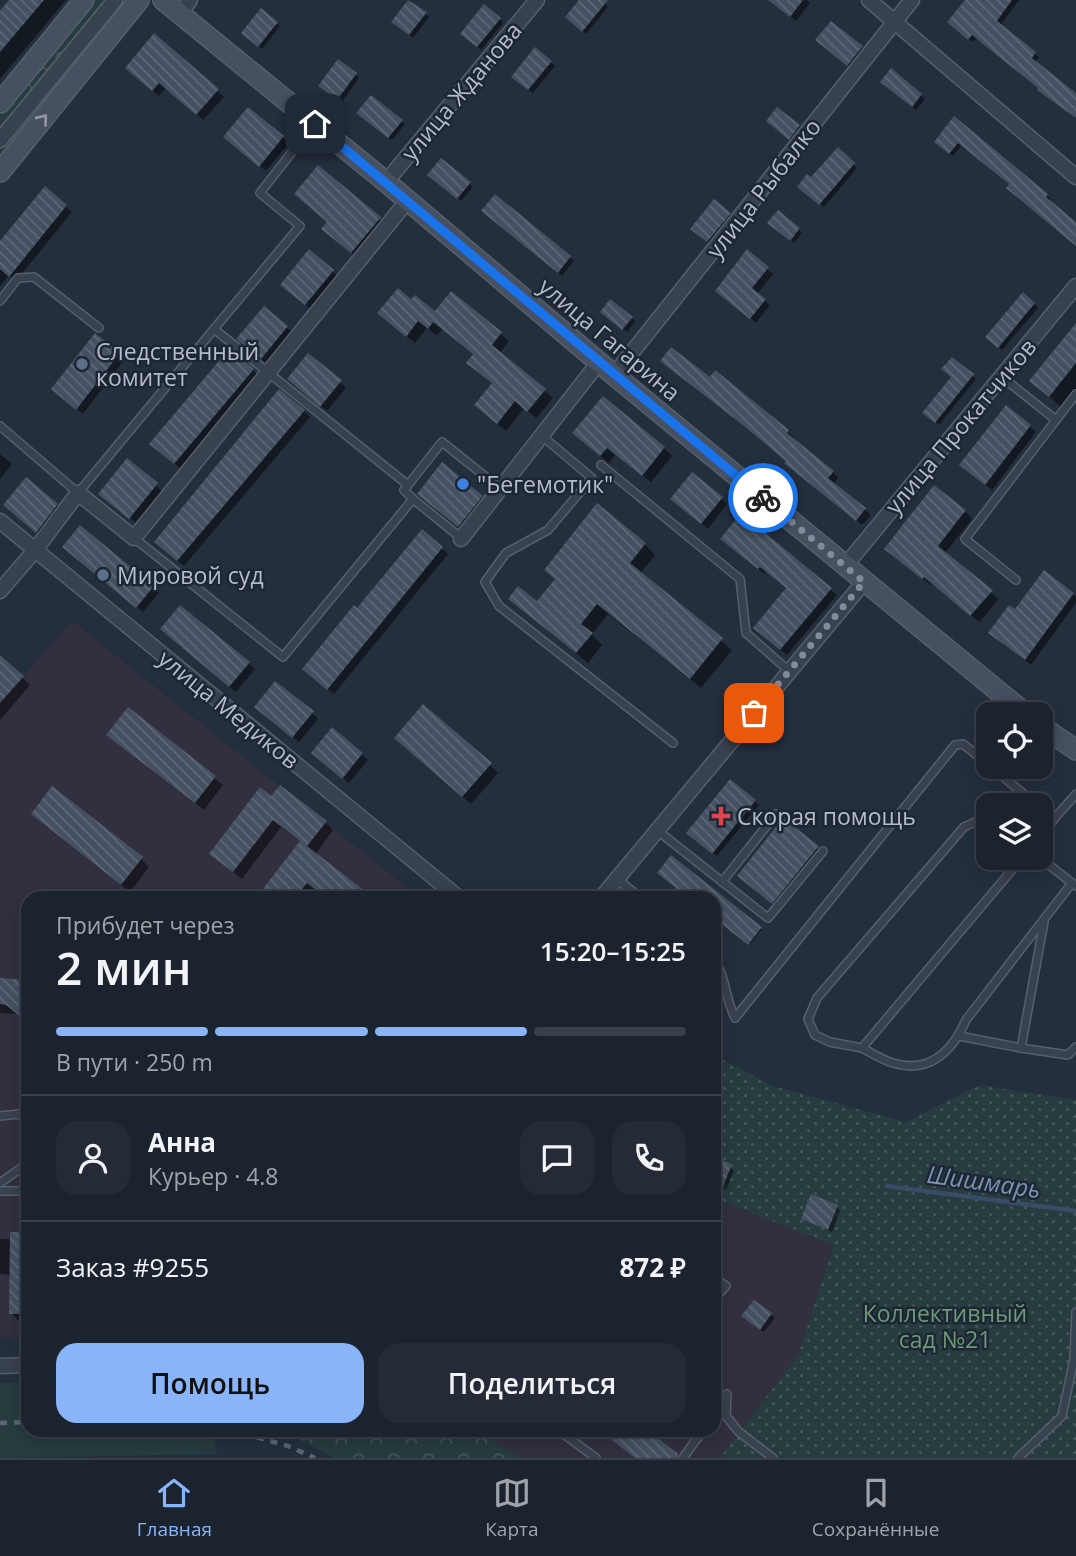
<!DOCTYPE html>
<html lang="ru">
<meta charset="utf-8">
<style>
body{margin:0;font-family:"Open Sans",sans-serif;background:#242b36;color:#f1f3f6;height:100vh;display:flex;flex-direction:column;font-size:26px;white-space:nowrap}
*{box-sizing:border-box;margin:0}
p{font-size:23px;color:#a0a4aa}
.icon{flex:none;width:38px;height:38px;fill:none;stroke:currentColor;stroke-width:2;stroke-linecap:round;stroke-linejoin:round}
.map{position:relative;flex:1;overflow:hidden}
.side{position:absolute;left:21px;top:891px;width:700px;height:546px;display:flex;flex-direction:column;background:#1b232e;border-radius:21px;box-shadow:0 4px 18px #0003,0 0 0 2px #39404a}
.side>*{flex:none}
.tools{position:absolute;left:976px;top:702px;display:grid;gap:14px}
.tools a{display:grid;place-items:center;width:77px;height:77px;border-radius:14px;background:#1b232e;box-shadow:0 4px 18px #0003,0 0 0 2px #39404a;font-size:35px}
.pin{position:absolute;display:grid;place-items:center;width:60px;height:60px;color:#fff;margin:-30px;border-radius:14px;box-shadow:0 4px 10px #0006}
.courier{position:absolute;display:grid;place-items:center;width:70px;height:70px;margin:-35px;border:5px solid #1a73e8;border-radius:50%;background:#fff;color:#222;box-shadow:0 2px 9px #0007}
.head em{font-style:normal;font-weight:600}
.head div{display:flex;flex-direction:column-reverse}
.head{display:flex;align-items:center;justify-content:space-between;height:119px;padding:0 35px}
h1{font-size:46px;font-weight:600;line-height:52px}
.bar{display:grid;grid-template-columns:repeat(4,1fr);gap:10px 7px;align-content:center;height:84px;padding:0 35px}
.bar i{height:9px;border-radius:5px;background:#39404a}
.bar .active{background:#8ab4f8}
.bar p{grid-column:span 4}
.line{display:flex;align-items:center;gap:18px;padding:0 35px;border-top:2px solid #39404a}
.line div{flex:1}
.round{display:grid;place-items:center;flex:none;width:74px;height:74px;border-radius:21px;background:#242b36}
.cta{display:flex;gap:14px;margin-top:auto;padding:14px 35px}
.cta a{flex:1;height:80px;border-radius:21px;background:#8ab4f8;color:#111;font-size:28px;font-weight:600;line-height:80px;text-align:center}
.cta a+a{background:#242b36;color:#f1f3f6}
.menu{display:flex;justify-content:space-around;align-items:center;height:98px;border-top:2px solid #39404a;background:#1b232e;font-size:19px;color:#a0a4aa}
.menu a{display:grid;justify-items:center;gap:4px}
.menu .active{color:#8ab4f8}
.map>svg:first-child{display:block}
.medical{fill:#32303f}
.grass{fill:#263c3f}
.forest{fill:url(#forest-crowns)}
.garden{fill:url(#garden-dots)}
.shadow{fill:#0007}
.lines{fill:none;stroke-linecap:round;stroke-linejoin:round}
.stream{stroke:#394c67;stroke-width:4.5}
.building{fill:url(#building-back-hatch)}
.lane-casing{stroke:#565f6c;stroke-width:10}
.street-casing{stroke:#565f6c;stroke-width:17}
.secondary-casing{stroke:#565f6c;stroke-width:22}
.lane{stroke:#38414e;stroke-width:7}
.street{stroke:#38414e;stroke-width:14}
.secondary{stroke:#465061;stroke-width:19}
.rail{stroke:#5a6575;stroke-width:4.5;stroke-dasharray:7 7;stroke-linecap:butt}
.oneway{stroke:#8e96a5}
.done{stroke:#828b98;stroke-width:7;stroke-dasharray:0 12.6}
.route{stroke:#1a73e8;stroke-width:9}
.service-dot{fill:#5c6f8a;stroke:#1d2633;stroke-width:2.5}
.shop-dot{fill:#3f7fe0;stroke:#1d2633;stroke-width:2.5}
.health-dot{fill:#e0444e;stroke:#1d2633;stroke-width:2.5}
.labels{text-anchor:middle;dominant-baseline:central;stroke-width:5;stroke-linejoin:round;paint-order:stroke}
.street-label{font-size:23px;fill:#b4bcc9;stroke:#1d2633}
.poi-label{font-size:23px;fill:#b4bcc9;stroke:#1d2633;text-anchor:start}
.park-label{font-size:23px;fill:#6b9a76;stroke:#1d2633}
.water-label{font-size:24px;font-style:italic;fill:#7c92b1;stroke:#1d2633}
</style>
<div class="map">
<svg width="1076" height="1458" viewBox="0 0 1076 1458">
<defs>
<pattern id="forest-crowns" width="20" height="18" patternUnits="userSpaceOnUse" patternTransform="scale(1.75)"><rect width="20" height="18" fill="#263c3f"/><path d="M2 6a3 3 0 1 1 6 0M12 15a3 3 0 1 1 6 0" fill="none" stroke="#435659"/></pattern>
<pattern id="garden-dots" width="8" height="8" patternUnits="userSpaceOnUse" patternTransform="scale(1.75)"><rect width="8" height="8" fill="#263c3f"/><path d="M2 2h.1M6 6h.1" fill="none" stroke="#435659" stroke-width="1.8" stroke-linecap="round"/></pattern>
<pattern id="building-back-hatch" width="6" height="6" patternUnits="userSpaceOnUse" patternTransform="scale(1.75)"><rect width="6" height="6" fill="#455162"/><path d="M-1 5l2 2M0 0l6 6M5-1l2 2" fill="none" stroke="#5d6877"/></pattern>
</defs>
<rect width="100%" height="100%" fill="#242f3e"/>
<g class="medical">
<path d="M72,621L420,898H28V1337H0V703Z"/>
<path d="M714,1198L833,1245L798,1355L720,1458H497L472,1430H714Z"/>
</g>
<path class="grass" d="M28,1382V1430H213L217,1454L0,1458V1383Z"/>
<g class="forest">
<path d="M94,0H108L123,11L0,161V116Z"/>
<path d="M283,1430H472L523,1458H334Z"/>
</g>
<path class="garden" d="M714,1055L773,1086L906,1122L980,1085L1076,1100V1458H720L798,1355L833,1245L714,1198Z"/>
<g class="shadow">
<path d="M11,0H66L0,79V13Z"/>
<path d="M582,0H602L608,7L586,34L567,17Z"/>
<path d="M770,0H807L810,3L796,21Z"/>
<path d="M979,0H1019L1000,26L1039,57L1035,62L1076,93V118L977,38L973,42L953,26Z"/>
<path d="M410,1L429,17L413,38L394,22Z"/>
<path d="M500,19L503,23L481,50L466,37Z"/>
<path d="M277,23L280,26L262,49L246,36Z"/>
<path d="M831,23L865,51L852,68L821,44Z"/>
<path d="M154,36L224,97L203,120L166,88L159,96L133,73Z"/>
<path d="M551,62L555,66L533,93L517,80Z"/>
<path d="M891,71L925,99L916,110L886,85Z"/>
<path d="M356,75L359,78L341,103L323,90Z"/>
<path d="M248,109L289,143L266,171L231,143Z"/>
<path d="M778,109L803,130L793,142L772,125Z"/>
<path d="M362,116L401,121L405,124L392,140Z"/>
<path d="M955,118L1047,196L1051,199L1049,202L1076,224V245L1011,185L962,145L953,156L940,146Z"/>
<path d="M838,150L857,168L824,207L803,190Z"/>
<path d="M319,167L388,227L360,260L332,237Z"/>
<path d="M433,179L469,183L473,187L461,201Z"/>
<path d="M45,189L72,212L16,281L9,275L0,286V244Z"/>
<path d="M495,197L574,261L562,276L487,215Z"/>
<path d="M729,214L733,218L711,245L696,232Z"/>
<path d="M773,227L799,229L802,233L794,243Z"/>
<path d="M310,252L339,277L312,310L288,290Z"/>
<path d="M747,252L773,274L757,294L770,305L756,323L723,296Z"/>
<path d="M451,294L509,341L499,354L553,398L536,418L524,408L506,431L484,413L493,384L475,355L442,329L437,336L427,328L415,343L387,321L412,301L436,314Z"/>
<path d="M1034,304L1038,308L1002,350L987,337Z"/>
<path d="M264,308L293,333L268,364L244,345Z"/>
<path d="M606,315L632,318L635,322L627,332Z"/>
<path d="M1076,325V391L1062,408L1031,381Z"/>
<path d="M119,354L124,360L83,414L60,395Z"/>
<path d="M952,359L976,379L939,425L928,416L953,377Z"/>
<path d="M253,370L258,376L181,469L157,449Z"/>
<path d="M710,380L788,432L793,437L792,439L833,472L838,477L834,485L871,515L862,525L791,468L788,461Z"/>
<path d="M340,382L346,388L327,411L295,385Z"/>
<path d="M1006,407L1036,432L992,490L968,471Z"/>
<path d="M304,411L310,417L184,566L162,548Z"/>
<path d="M583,441L664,448L672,456L651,482L616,454L609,463Z"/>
<path d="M0,454L12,464L0,479Z"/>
<path d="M127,461L162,491L136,523L107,499Z"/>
<path d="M481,497L487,503L465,532L425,499Z"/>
<path d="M722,499L727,504L708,529L678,504Z"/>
<path d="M57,505L63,511L43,537L11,511Z"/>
<path d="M965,511L972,519L945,553L999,599L979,622L933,583L931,585L894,556Z"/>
<path d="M741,516L837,595L787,655L761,633L788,589L767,571L764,574L728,544Z"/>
<path d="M422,532L448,554L334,694L310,675L357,610Z"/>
<path d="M645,544L655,555L640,574L732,650L701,688L608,614L592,634L602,645L588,663L521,609L538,604Z"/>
<path d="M70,553L153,587L159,593L143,612Z"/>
<path d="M1073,594L1076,597V603L1031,665L996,639L1016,612Z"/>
<path d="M181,607L255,669L236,692L168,635Z"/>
<path d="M0,657L30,685L0,720Z"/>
<path d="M128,710L223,785L204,810L117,743Z"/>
<path d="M262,713H312L318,719L299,742Z"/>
<path d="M404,746L490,765L498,773L471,804Z"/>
<path d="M362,754L368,760L349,783L319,759Z"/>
<path d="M731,781L759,805L717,856L692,836Z"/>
<path d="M271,798L325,822L333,830L315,855L316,890L309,898H272L301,842L281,827L242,879L220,862Z"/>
<path d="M783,820L819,849L774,904L739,875Z"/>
<path d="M41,822L141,859L149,867L130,892Z"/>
<path d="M671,857L762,929L750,944L714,916V898Z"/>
<path d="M0,980L28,983V1023L18,1014L0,1013Z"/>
<path d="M714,1159L734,1170L726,1190L714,1185Z"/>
<path d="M837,1207L840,1211L832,1232L803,1219Z"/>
<path d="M28,1234V1321H19L11,1313V1275L0,1274V1239H11Z"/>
<path d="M754,1302L775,1318L764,1332L747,1320Z"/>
</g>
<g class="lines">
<path class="stream" d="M887,1186L1076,1211"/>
</g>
<g class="building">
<path d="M9,0H44L0,52V11Z"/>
<path d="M408,0L427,12L409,35L391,22Z"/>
<path d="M579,0H608L582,32L565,17Z"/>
<path d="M768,0H803L790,17Z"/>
<path d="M965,0H1012L997,21L1036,52L1032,58L1076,93V118L1037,90L1038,88L972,35L968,40L947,22Z"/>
<path d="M484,4L501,18L477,47L460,34Z"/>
<path d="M261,8L278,22L258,47L241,33Z"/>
<path d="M831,21L863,46L847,66L815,40Z"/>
<path d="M154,33L219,89L196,115L159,83L152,91L125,68Z"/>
<path d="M535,47L552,61L528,90L511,77Z"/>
<path d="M338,59L357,73L337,100L318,86Z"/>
<path d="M891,68L922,94L912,107L880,82Z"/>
<path d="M371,95L403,120L388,138L356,113Z"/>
<path d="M248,107L284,136L259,167L223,137Z"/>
<path d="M777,107L800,125L789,140L766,121Z"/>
<path d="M954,116L1048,194L1046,197L1076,222V246L1006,188L1009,184L958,143L949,154L934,142Z"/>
<path d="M838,147L855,163L819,205L797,187L807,174L811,177Z"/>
<path d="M441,158L471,182L457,199L427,175Z"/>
<path d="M318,165L381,217L351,253L321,229L327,222L294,194Z"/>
<path d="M45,186L67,205L9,277L0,269V241Z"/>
<path d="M495,194L571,256L558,273L481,211Z"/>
<path d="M714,199L731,213L707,242L690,229Z"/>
<path d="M778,210L800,228L790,241L767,223Z"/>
<path d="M309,249L334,270L305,305L280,285Z"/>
<path d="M747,249L769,267L752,288L766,299L750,319L715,291Z"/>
<path d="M398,288L411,299L415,295L435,311L451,291L502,332L492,345L546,389L527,412L515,401L497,424L474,405L492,383L466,363L473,354L433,322L428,329L418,321L406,337L377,313Z"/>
<path d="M1023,292L1035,303L998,348L985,337Z"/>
<path d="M610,299L633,317L622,330L600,312Z"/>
<path d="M264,306L288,326L261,359L236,339Z"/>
<path d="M1076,323V363L1049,397L1029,381Z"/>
<path d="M95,333L120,353L76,410L51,389Z"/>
<path d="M671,347L710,377L715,370L789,430L787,433L834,471L828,478L866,508L856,521L784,463L786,461L739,422L660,361Z"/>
<path d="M229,349L254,369L174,464L149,444Z"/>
<path d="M308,353L342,380L320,407L287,379Z"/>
<path d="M952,357L974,374L935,423L922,413L951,377L941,369Z"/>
<path d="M279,389L305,410L177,561L154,542Z"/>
<path d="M603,396L665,447L642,476L607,448L600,456L572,433Z"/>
<path d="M1006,405L1031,425L985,485L959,465Z"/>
<path d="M127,458L158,483L129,519L98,494Z"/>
<path d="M442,462L483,496L458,527L417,494Z"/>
<path d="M692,472L723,497L701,524L670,499Z"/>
<path d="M26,477L58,504L36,533L3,505Z"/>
<path d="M934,485L966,510L938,546L993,590L970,616L924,577L922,579L884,549Z"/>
<path d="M597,503L646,543L630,563L723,638L690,679L597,604L581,624L593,633L576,653L508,599L518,586L537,601L555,579L544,570Z"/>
<path d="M741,513L832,588L780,650L753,628L786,588L760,567L758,569L720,539Z"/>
<path d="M80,525L154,586L136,608L62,547Z"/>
<path d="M422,529L443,547L327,690L302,669L354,605L357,608Z"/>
<path d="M1044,570L1074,593L1025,660L988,633L1009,605L1015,609Z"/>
<path d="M180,605L250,662L229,687L160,629Z"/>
<path d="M0,655L24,676L0,703Z"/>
<path d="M275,681L314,711L292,738L254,707Z"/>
<path d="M423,704L492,763L462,797L394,738Z"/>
<path d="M128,707L216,776L195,803L106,735Z"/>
<path d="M332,727L363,753L342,779L311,753Z"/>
<path d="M730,779L756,800L712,854L686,833Z"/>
<path d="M280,785L327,821L307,846L374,898H326L307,883L295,898H271L262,890L300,841L273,820L233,872L209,854L260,787L271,796Z"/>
<path d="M52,786L143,857L121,885L31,814Z"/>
<path d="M783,818L819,846L772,904L737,876Z"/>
<path d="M671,855L762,927L748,945L714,918V898H688L657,873Z"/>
<path d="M0,978L28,980V1023L6,1005L0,1004Z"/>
<path d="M714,1157L732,1164L715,1207H714Z"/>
<path d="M811,1194L838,1205L828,1230L801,1219Z"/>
<path d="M10,1232H28V1314H9Z"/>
<path d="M754,1300L772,1313L760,1330L741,1316Z"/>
<path d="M599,1430H647L678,1454L677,1458H635Z"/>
</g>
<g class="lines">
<g class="lane-casing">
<g id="lane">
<path d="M0,301L18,278L34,277L99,328"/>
<path d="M214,329L300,226L260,193L314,124"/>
<path d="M1002,377L1056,420L1076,394"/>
<path d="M0,426L78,493L214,329L408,485"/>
<path d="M542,436L592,478L548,530L506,553L485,582L499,606L673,743"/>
<path d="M601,465L740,579L746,633L789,671"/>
<path d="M413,499L461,538"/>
<path d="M134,538L283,657L413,499L404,490L442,442L501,489"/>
<path d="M1016,580L965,539L1056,420"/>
<path d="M990,766L1037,805"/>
<path d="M1041,809L1054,819L1076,794"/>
<path d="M658,831L768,918L823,851"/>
<path d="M1041,835L1054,819"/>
<path d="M1022,858L862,1048C872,1053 882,1060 893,1063C929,1074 952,1052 966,1020L1072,883"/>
<path d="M1040,858L1076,886"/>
<path d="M617,879L641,898"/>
<path d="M722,882L776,814"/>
<path d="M714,959C726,977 725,998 735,1018L955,745L963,744L989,765"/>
<path d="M959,1036L1021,1048L1068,1055L1076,1047"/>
<path d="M862,1048L830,1042L815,1035L808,1019L817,998L964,827L984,818L989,820"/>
<path d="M1021,1048L1044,922"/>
<path d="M0,1116L19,1114L28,1121"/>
<path d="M0,1183L28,1163"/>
<path d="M0,1191H28"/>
<path d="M714,1277L726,1286L714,1299"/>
<path d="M727,1394L726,1416L739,1432L773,1458"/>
<path d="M714,1399L719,1404L714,1412"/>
<path d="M558,1430L596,1458"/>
<path d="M685,1430L697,1439"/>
<path d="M683,1458L703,1430"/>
<path d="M1018,1458L1062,1416L1074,1359L1076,1312"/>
</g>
</g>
<g class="street-casing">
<g id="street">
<path d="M869,0L1076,177"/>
<path d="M180,14L190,0"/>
<path d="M0,140L115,0"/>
<path d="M386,182L537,0"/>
<path d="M614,375L912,0"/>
<path d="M0,521L459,898"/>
<path d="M461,539L599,362"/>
<path d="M845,566L1076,286"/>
<path d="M0,591L36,549L78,493L134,538L408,200"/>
<path d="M601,898L864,582"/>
<path d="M0,1366L28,1365"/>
</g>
</g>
<g class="secondary-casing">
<g id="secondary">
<path d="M163,0L386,182L614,375L1026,714"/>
<path d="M0,103L84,0"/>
<path d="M0,172L139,0"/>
<path d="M1041,726L1076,750"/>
</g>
</g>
<use href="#lane" class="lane"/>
<use href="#street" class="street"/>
<use href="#secondary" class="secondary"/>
<g class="rail">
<path d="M0,1423L28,1422"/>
<path d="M230,1430L288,1446L315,1458"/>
</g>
</g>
<defs><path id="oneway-chevron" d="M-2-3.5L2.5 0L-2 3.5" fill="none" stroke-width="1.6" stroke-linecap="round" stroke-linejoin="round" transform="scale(1.75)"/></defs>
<use class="oneway" href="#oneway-chevron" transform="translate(43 119) rotate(-51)"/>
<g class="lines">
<path class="done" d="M754,713L864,582L763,498"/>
<path class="route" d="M315,124L763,498"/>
</g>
<g class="service-dot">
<circle cx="82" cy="364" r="7"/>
<circle cx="103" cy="575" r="7"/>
</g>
<circle class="shop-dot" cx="463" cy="484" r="7"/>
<path class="health-dot" d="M717.5 805.5h7v7h7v7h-7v7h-7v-7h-7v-7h7z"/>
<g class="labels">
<g class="street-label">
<text transform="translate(461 91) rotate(-50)">улица Жданова</text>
<text transform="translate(763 188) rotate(-52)">улица Рыбалко</text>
<text transform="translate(610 339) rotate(40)">улица Гагарина</text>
<text transform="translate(960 426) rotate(-50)">улица Прокатчиков</text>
<text transform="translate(229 709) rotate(39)">улица Медиков</text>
</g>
<g class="poi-label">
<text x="96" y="351">Следственный<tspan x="96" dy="26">комитет</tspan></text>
<text x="477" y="484">"Бегемотик"</text>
<text x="117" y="575">Мировой суд</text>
<text x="737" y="816">Скорая помощь</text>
</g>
<g class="park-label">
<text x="945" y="1313">Коллективный<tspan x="945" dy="26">сад №21</tspan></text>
</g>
<g class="water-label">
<text transform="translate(984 1181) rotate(8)">Шишмарь</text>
</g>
</g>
</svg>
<div class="tools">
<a><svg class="icon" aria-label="locate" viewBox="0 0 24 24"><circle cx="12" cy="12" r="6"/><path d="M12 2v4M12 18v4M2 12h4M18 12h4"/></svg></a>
<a><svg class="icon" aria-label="layers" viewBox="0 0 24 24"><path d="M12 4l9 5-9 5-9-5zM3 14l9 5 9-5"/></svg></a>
</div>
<div class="pin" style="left:754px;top:713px;background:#ea580c"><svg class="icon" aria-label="bag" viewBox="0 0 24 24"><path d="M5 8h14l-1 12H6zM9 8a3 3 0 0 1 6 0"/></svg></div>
<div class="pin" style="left:315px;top:124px;background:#1f2937"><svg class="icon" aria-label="home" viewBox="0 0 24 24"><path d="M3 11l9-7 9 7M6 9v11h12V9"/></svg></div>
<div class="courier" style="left:763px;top:498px"><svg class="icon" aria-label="bike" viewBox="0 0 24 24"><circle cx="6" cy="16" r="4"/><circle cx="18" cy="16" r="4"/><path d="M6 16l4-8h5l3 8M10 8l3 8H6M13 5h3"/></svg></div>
<section class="side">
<div class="head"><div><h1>2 мин</h1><p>Прибудет через</p></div><em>15:20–15:25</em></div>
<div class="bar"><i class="active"></i><i class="active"></i><i class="active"></i><i></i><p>В пути · 250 m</p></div>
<div class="line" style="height:126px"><a class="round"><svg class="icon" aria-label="person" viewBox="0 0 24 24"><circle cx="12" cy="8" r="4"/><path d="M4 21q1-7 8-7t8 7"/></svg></a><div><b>Анна</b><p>Курьер · 4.8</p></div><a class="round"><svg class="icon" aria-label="chat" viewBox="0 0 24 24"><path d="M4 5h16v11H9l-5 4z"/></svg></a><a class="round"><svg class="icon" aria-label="phone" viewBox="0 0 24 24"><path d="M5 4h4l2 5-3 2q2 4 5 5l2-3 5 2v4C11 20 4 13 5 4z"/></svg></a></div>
<div class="line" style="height:91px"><div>Заказ #9255</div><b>872 ₽</b></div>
<div class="cta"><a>Помощь</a><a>Поделиться</a></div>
</section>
</div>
<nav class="menu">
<a class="active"><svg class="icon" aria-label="home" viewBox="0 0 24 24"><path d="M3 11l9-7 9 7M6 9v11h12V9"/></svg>Главная</a>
<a><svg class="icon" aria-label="map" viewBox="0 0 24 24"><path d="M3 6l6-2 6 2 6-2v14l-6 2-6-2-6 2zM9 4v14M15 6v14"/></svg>Карта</a>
<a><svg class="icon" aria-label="saved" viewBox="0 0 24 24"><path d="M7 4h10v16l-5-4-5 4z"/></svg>Сохранённые</a>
</nav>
